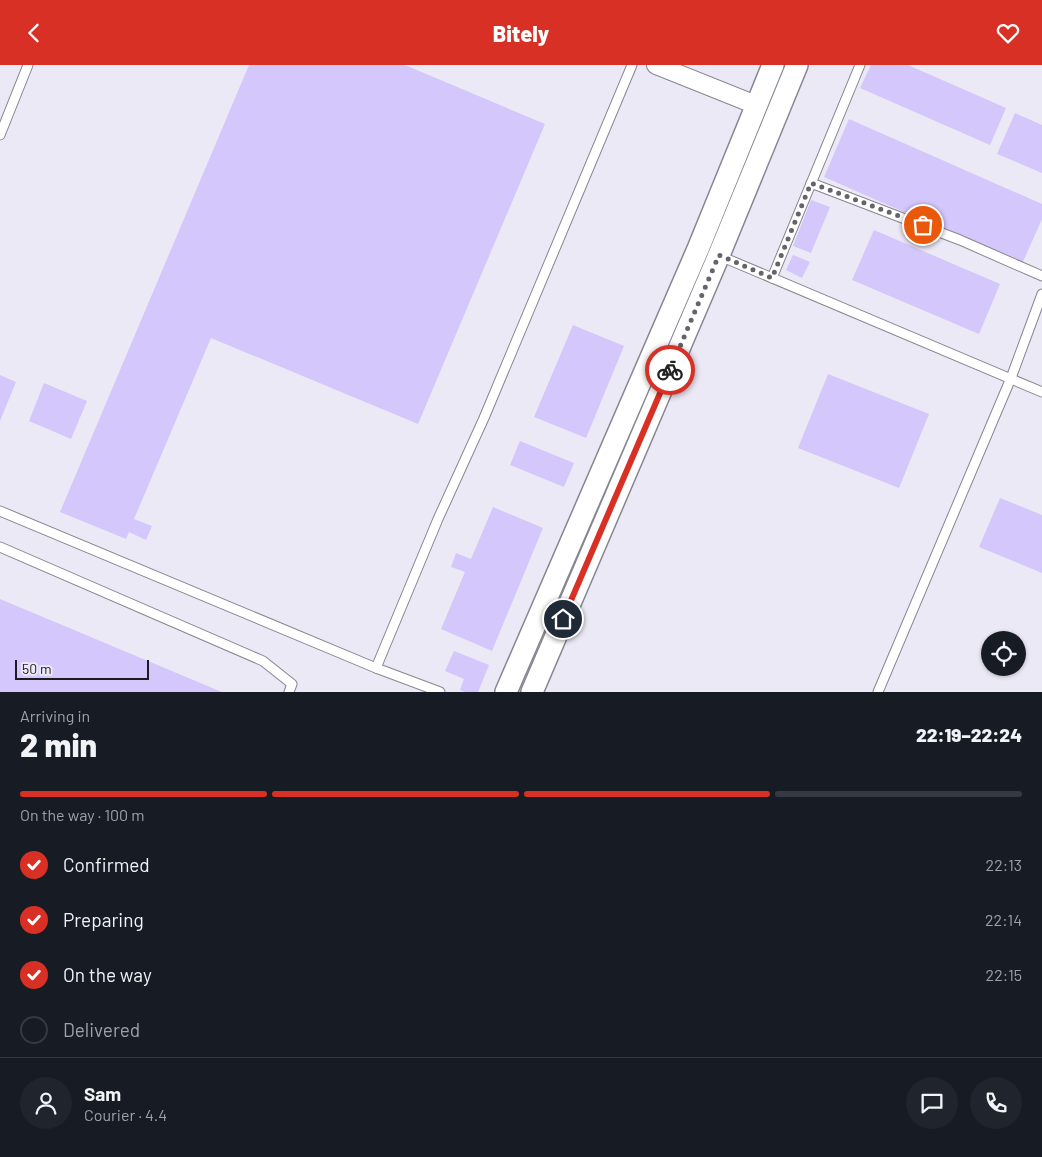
<!DOCTYPE html>
<meta charset="utf-8">
<style>
body{margin:0;font-family:Barlow,sans-serif;background:#20242c;color:#f1f3f6;height:100vh;display:flex;flex-direction:column;font-size:19px;white-space:nowrap}
*{box-sizing:border-box;margin:0}
p{font-size:16px;color:#9ea1a6}
.icon{flex:none;width:28px;height:28px;fill:none;stroke:currentColor;stroke-width:2;stroke-linecap:round;stroke-linejoin:round}
.map{position:relative;height:627px;overflow:hidden}
.drawer{display:flex;flex-direction:column;background:#171b24;flex:1}
.drawer>*{flex:none}
.buttons{position:absolute;left:981px;top:566px;display:grid;gap:10px}
.buttons a{display:grid;place-items:center;width:45px;height:45px;border-radius:50%;background:#171b24;box-shadow:0 1px 4px #0004;font-size:25px}
.scale{position:absolute;left:15px;bottom:12px;width:134px;box-sizing:border-box;padding-left:5px;border:2px solid #1d1b20;border-top:0;font-size:14px;line-height:18px;white-space:nowrap;color:#1d1b20;-webkit-text-stroke:4px #ece9f6;paint-order:stroke}
.pin{position:absolute;display:grid;place-items:center;width:42px;height:42px;color:#fff;margin:-21px;border:2px solid #fff;border-radius:50%;box-shadow:0 1px 5px #0007}
.courier{position:absolute;display:grid;place-items:center;width:50px;height:50px;margin:-25px;border:4px solid #d93025;border-radius:50%;background:#fff;color:#222;box-shadow:0 1px 6px #0007}
.summary em{font-style:normal;font-weight:800}
.summary div{display:flex;flex-direction:column-reverse}
.summary{display:flex;align-items:center;justify-content:space-between;height:85px;padding:0 20px}
h1{font-size:32px;font-weight:800;line-height:38px}
.bar{display:grid;grid-template-columns:repeat(4,1fr);gap:8px 5px;align-content:center;height:60px;padding:0 20px}
.bar i{height:6px;border-radius:4px;background:#363941}
.bar .on{background:#d93025}
.bar p{grid-column:span 4}
.line{display:flex;align-items:center;gap:12px;padding:0 20px;border-top:1px solid #363941}
.line div{flex:1}
.round{display:grid;place-items:center;flex:none;width:52px;height:52px;border-radius:26px;background:#20242c}
ol{padding:0 20px;list-style:none}
li{display:flex;align-items:center;gap:15px;height:55px}
li p{margin-inline-start:auto}
li .icon{padding:5px;border-radius:50%;background:#d93025;color:#fff;stroke-width:4}
li:last-child{color:#9ea1a6}
li i{width:28px;height:28px;border:2px solid #363941;border-radius:50%}
header{display:flex;justify-content:space-between;align-items:center;height:65px;padding:0 20px;background:#d93025;color:#fff;font-size:22px;font-weight:800}
.map>svg:first-child{display:block}
.building{fill:#d4c7fb}
.lines{fill:none;stroke-linecap:round;stroke-linejoin:round}
.service-casing{stroke:#888591;stroke-width:11}
.minor-casing{stroke:#888591;stroke-width:20}
.tertiary-casing{stroke:#888591;stroke-width:24}
.service{stroke:#fff;stroke-width:9}
.minor{stroke:#fff;stroke-width:18}
.tertiary{stroke:#fff;stroke-width:21}
.done{stroke:#65636b;stroke-width:5;stroke-dasharray:0 9}
.route{stroke:#d93025;stroke-width:6}
</style>
<header><svg class="icon" aria-label="back" viewBox="0 0 24 24"><path d="M15 5l-7 7 7 7"/></svg>Bitely<svg class="icon" aria-label="heart" viewBox="0 0 24 24"><path d="M12 20l-8-8c-3-5 5-10 8-4 3-6 11-1 8 4z"/></svg></header>
<div class="map">
<svg width="1042" height="627" viewBox="0 0 1042 627">
<rect width="100%" height="100%" fill="#ece9f6"/>
<g class="building">
<path d="M249,0H405L545,59L418,359L211,273L134,454L152,461L146,475L129,467L126,474L60,447Z"/>
<path d="M871,0H908L1006,43L990,80L860,23Z"/>
<path d="M1015,48L1042,60V108L997,89Z"/>
<path d="M849,54L1042,139V154L1022,199L824,112Z"/>
<path d="M811,135L830,142L811,188L793,181Z"/>
<path d="M874,165L1000,219L979,269L852,215Z"/>
<path d="M793,190L810,197L802,213L786,205Z"/>
<path d="M573,260L624,281L586,373L534,352Z"/>
<path d="M828,309L929,349L899,423L798,383Z"/>
<path d="M0,310L16,317L0,356Z"/>
<path d="M44,318L87,336L71,374L29,356Z"/>
<path d="M520,376L574,398L564,422L510,400Z"/>
<path d="M1000,433L1042,450V508L979,482Z"/>
<path d="M493,442L543,463L492,586L441,564L465,507L451,502L456,488L471,494Z"/>
<path d="M0,534L222,627H0Z"/>
<path d="M454,586L489,600L478,627H465L460,625L464,614L445,606Z"/>
</g>
<g class="lines">
<g class="service-casing">
<g id="service">
<path d="M0,70L28,0"/>
<path d="M811,118L960,175L1042,211"/>
<path d="M720,191L1042,327"/>
<path d="M772,213L860,0"/>
<path d="M0,446L376,603L440,627"/>
<path d="M0,482L263,596L292,619L289,627"/>
<path d="M376,603L438,454L484,353L632,0"/>
<path d="M878,627L1011,313L1042,229"/>
</g>
</g>
<g class="minor-casing">
<path id="minor" d="M656,0L756,40"/>
</g>
<g class="tertiary-casing">
<g id="tertiary">
<path d="M506,627L698,184L773,0"/>
<path d="M532,627L719,190L797,0"/>
</g>
</g>
<use href="#service" class="service"/>
<use href="#minor" class="minor"/>
<use href="#tertiary" class="tertiary"/>
</g>
<g class="lines">
<path class="done" d="M670,305L719,190L772,213L811,118L923,160"/>
<path class="route" d="M563,554L670,305"/>
</g>
</svg>
<div class="buttons">
<a><svg class="icon" aria-label="locate" viewBox="0 0 24 24"><circle cx="12" cy="12" r="6"/><path d="M12 2v4M12 18v4M2 12h4M18 12h4"/></svg></a>
</div>
<div class="scale">50 m</div>
<div class="pin" style="left:923px;top:160px;background:#ea580c"><svg class="icon" aria-label="bag" viewBox="0 0 24 24"><path d="M5 8h14l-1 12H6zM9 8a3 3 0 0 1 6 0"/></svg></div>
<div class="pin" style="left:563px;top:554px;background:#1f2937"><svg class="icon" aria-label="home" viewBox="0 0 24 24"><path d="M3 11l9-7 9 7M6 9v11h12V9"/></svg></div>
<div class="courier" style="left:670px;top:305px"><svg class="icon" aria-label="bike" viewBox="0 0 24 24"><circle cx="6" cy="16" r="4"/><circle cx="18" cy="16" r="4"/><path d="M6 16l4-8h5l3 8M10 8l3 8H6M13 5h3"/></svg></div>
</div>
<section class="drawer">
<div class="summary"><div><h1>2 min</h1><p>Arriving in</p></div><em>22:19–22:24</em></div>
<div class="bar"><i class="on"></i><i class="on"></i><i class="on"></i><i></i><p>On the way · 100 m</p></div>
<ol>
<li><svg class="icon" aria-label="check" viewBox="0 0 24 24"><path d="M5 12l5 5 9-10"/></svg>Confirmed<p>22:13</p></li>
<li><svg class="icon" aria-label="check" viewBox="0 0 24 24"><path d="M5 12l5 5 9-10"/></svg>Preparing<p>22:14</p></li>
<li><svg class="icon" aria-label="check" viewBox="0 0 24 24"><path d="M5 12l5 5 9-10"/></svg>On the way<p>22:15</p></li>
<li><i></i>Delivered</li>
</ol>
<div class="line" style="height:90px"><a class="round"><svg class="icon" aria-label="person" viewBox="0 0 24 24"><circle cx="12" cy="8" r="4"/><path d="M4 21q1-7 8-7t8 7"/></svg></a><div><b>Sam</b><p>Courier · 4.4</p></div><a class="round"><svg class="icon" aria-label="chat" viewBox="0 0 24 24"><path d="M4 5h16v11H9l-5 4z"/></svg></a><a class="round"><svg class="icon" aria-label="phone" viewBox="0 0 24 24"><path d="M5 4h4l2 5-3 2q2 4 5 5l2-3 5 2v4C11 20 4 13 5 4z"/></svg></a></div>
</section>
